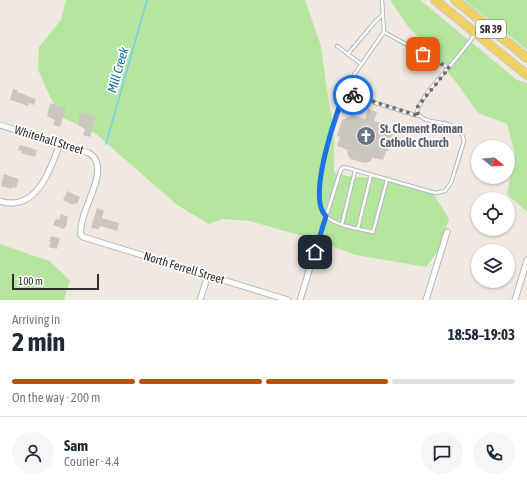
<!DOCTYPE html>
<meta charset="utf-8">
<style>
body{margin:0;font-family:"Asap Condensed",sans-serif;background:#f6f6f7;color:#1f2937;height:100vh;display:flex;flex-direction:column;font-size:15px;white-space:nowrap}
*{box-sizing:border-box;margin:0}
p{font-size:13px;color:#747a83}
.icon{flex:none;width:22px;height:22px;fill:none;stroke:currentColor;stroke-width:2;stroke-linecap:round;stroke-linejoin:round}
.map{position:relative;height:300px;overflow:hidden}
.sheet{display:flex;flex-direction:column;background:#fff;flex:1}
.sheet>*{flex:none}
.needle{width:26px;rotate:107deg}
.controls{position:absolute;left:471px;top:140px;display:grid;gap:8px}
.controls a{display:grid;place-items:center;width:44px;height:44px;border-radius:50%;background:#fff;box-shadow:0 1px 3px #0004;font-size:20px}
.scale{position:absolute;left:12px;bottom:10px;width:87px;box-sizing:border-box;padding-left:4px;border:2px solid #2e2e2e;border-top:0;font-size:11px;line-height:14px;white-space:nowrap;color:#2e2e2e;-webkit-text-stroke:3px #fff;paint-order:stroke}
.pin{position:absolute;display:grid;place-items:center;width:34px;height:34px;color:#fff;margin:-17px;border-radius:8px;box-shadow:0 2px 6px #0006}
.courier{position:absolute;display:grid;place-items:center;width:40px;height:40px;margin:-20px;border:3px solid #1a73e8;border-radius:50%;background:#fff;color:#222;box-shadow:0 1px 5px #0007}
.headline em{font-style:normal;font-weight:700}
.headline div{display:flex;flex-direction:column-reverse}
.headline{display:flex;align-items:center;justify-content:space-between;height:68px;padding:0 12px}
h1{font-size:26px;font-weight:700;line-height:30px}
.bar{display:grid;grid-template-columns:repeat(4,1fr);gap:6px 4px;align-content:center;height:48px;padding:0 12px}
.bar i{height:5px;border-radius:3px;background:#e0e1e3}
.bar .active{background:#b45309}
.bar p{grid-column:span 4}
.line{display:flex;align-items:center;gap:10px;padding:0 12px;border-top:1px solid #e0e1e3}
.line div{flex:1}
.round{display:grid;place-items:center;flex:none;width:42px;height:42px;border-radius:21px;background:#f6f6f7}
.map>svg:first-child{display:block}
.green{fill:#b6e59e}
.lines{fill:none;stroke-linecap:round;stroke-linejoin:round}
.stream{stroke:#75cff0;stroke-width:1.5}
.building{fill:#cbc7bf}
.lane-casing{stroke:#b4b7c1;stroke-width:4.5}
.street-casing{stroke:#b4b7c1;stroke-width:7}
.primary-casing{stroke:#c9c9c9;stroke-width:10}
.lane{stroke:#fff;stroke-width:2.5}
.street{stroke:#fff;stroke-width:5}
.primary{stroke:#f2d163;stroke-width:8}
.done{stroke:#726f6d;stroke-width:4;stroke-dasharray:0 7.2}
.route{stroke:#1a73e8;stroke-width:5}
.labels{text-anchor:middle;dominant-baseline:central;stroke-width:3.5;stroke-linejoin:round;paint-order:stroke}
.shield{fill:#fff;stroke:#6d6d6d;stroke-width:1}
.shield-label{font-size:11px;font-weight:bold;fill:#2e2e2e}
.worship-label{font-size:12px;font-weight:bold;fill:#5b616d;stroke:#fff;text-anchor:start}
.street-label{font-size:12px;fill:#2e2e2e;stroke:#fff}
.water-label{font-size:13px;font-style:italic;fill:#0d6fa3;stroke:#fff}
</style>
<div class="map">
<svg width="527" height="300" viewBox="0 0 527 300">
<rect width="100%" height="100%" fill="#efe9e1"/>
<g class="green">
<path d="M66,0H305L321,46L326,84L332,119L334,140V172L347,176L371,178L386,176L433,193L449,219L438,251L426,267L356,255L306,237L250,221L223,219L209,224L177,205L95,133L59,116L38,70L39,47L61,20Z"/>
<path d="M390,0H420L517,80L527,83V212L507,194L515,154L507,124L478,113L459,86L433,54L407,25Z"/>
<path d="M464,0H527V50Z"/>
<path d="M0,244L49,261L70,280L64,300H0Z"/>
</g>
<g class="lines">
<path class="stream" d="M106,144L147,0"/>
</g>
<g class="building">
<path d="M13,89L18,90L17,92L36,99L34,105L29,103L28,106L10,100Z"/>
<path d="M50,103L66,108L60,127L53,125L55,120L47,116Z"/>
<path d="M368,109L377,112L374,121L388,125L393,136L388,151H386L383,160L372,158L371,161L365,163L350,159L347,153L348,150L337,146L340,137L337,136L342,120L352,115L365,119Z"/>
<path d="M80,112L96,117L90,137L83,135L85,129L78,125Z"/>
<path d="M20,145L37,150L35,157L21,153L22,151L18,150Z"/>
<path d="M4,174L19,179L16,188L13,187L12,189L1,186Z"/>
<path d="M67,191L80,197L77,204L74,203L73,205L63,200Z"/>
<path d="M97,208L104,211L102,218L119,223L117,231L100,226L99,229L91,228Z"/>
<path d="M61,214L68,217L66,227H65L64,229L53,225L56,219L59,220Z"/>
<path d="M51,236L60,238L57,249L49,247L51,242H49Z"/>
</g>
<g class="lines">
<g class="lane-casing">
<g id="lane">
<path d="M382,0L384,32L449,68"/>
<path d="M384,32L349,82L348,91L356,97L418,116"/>
<path d="M337,46L361,64"/>
<path d="M348,54L373,24L383,14"/>
<path d="M348,91C336,110 308,196 324,214C335,227 358,228 373,232L387,180"/>
<path d="M342,224L355,171"/>
<path d="M358,228L371,175"/>
<path d="M311,264L341,169L344,167L435,193L445,191L451,183L464,141C459,114 427,130 417,112C422,93 451,67 463,50C467,45 472,40 474,34"/>
</g>
</g>
<g class="street-casing">
<g id="street">
<path d="M0,125L89,153C114,169 77,211 81,235L83,237L288,300"/>
<path d="M0,201C36,213 51,169 60,143"/>
<path d="M200,300L208,275"/>
<path d="M300,300L311,264"/>
<path d="M426,300L447,232"/>
<path d="M515,300L527,260"/>
</g>
</g>
<g class="primary-casing">
<g id="primary">
<path d="M435,0L527,75"/>
<path d="M455,0L527,58"/>
</g>
</g>
<use href="#lane" class="lane"/>
<use href="#street" class="street"/>
<use href="#primary" class="primary"/>
</g>
<g class="lines">
<path class="done" d="M353,95L419,116L417,112L418,106L449,68L423,54"/>
<path class="route" d="M315,252L326,216C307,199 334,121 342,99L348,91L353,95"/>
</g>
<defs>
<g id="church-disc" transform="scale(1)"><circle r="9.5" fill="#6b7280" stroke="#fff"/><path d="M-1.2-6h2.4v3.5h3.3v2.4h-3.3V6h-2.4V-.1h-3.3v-2.4h3.3Z" fill="#fff"/></g>
</defs>
<g fill-rule="evenodd">
<use href="#church-disc" x="366" y="136"/>
</g>
<g class="labels">
<rect class="shield" x="476" y="20" width="30" height="18" rx="3"/>
<g class="shield-label">
<text x="491" y="29">SR 39</text>
</g>
<g class="worship-label">
<text x="380" y="129">St. Clement Roman<tspan x="380" dy="14">Catholic Church</tspan></text>
</g>
<g class="street-label">
<text transform="translate(49 140) rotate(17)">Whitehall Street</text>
<text transform="translate(184 268) rotate(17)">North Ferrell Street</text>
</g>
<g class="water-label">
<text transform="translate(118 70) rotate(-74)">Mill Creek</text>
</g>
</g>
</svg>
<div class="controls">
<a><svg class="needle" viewBox="-14 -14 28 28"><path d="M0-13l5 13h-10z" fill="#e53935"/><path d="M0 13l5-13h-10z" fill="#747a83"/></svg></a>
<a><svg class="icon" aria-label="locate" viewBox="0 0 24 24"><circle cx="12" cy="12" r="6"/><path d="M12 2v4M12 18v4M2 12h4M18 12h4"/></svg></a>
<a><svg class="icon" aria-label="layers" viewBox="0 0 24 24"><path d="M12 4l9 5-9 5-9-5zM3 14l9 5 9-5"/></svg></a>
</div>
<div class="scale">100 m</div>
<div class="pin" style="left:423px;top:54px;background:#ea580c"><svg class="icon" aria-label="bag" viewBox="0 0 24 24"><path d="M5 8h14l-1 12H6zM9 8a3 3 0 0 1 6 0"/></svg></div>
<div class="pin" style="left:315px;top:252px;background:#1f2937"><svg class="icon" aria-label="home" viewBox="0 0 24 24"><path d="M3 11l9-7 9 7M6 9v11h12V9"/></svg></div>
<div class="courier" style="left:353px;top:95px"><svg class="icon" aria-label="bike" viewBox="0 0 24 24"><circle cx="6" cy="16" r="4"/><circle cx="18" cy="16" r="4"/><path d="M6 16l4-8h5l3 8M10 8l3 8H6M13 5h3"/></svg></div>
</div>
<section class="sheet">
<div class="headline"><div><h1>2 min</h1><p>Arriving in</p></div><em>18:58–19:03</em></div>
<div class="bar"><i class="active"></i><i class="active"></i><i class="active"></i><i></i><p>On the way · 200 m</p></div>
<div class="line" style="height:72px"><a class="round"><svg class="icon" aria-label="person" viewBox="0 0 24 24"><circle cx="12" cy="8" r="4"/><path d="M4 21q1-7 8-7t8 7"/></svg></a><div><b>Sam</b><p>Courier · 4.4</p></div><a class="round"><svg class="icon" aria-label="chat" viewBox="0 0 24 24"><path d="M4 5h16v11H9l-5 4z"/></svg></a><a class="round"><svg class="icon" aria-label="phone" viewBox="0 0 24 24"><path d="M5 4h4l2 5-3 2q2 4 5 5l2-3 5 2v4C11 20 4 13 5 4z"/></svg></a></div>
</section>
